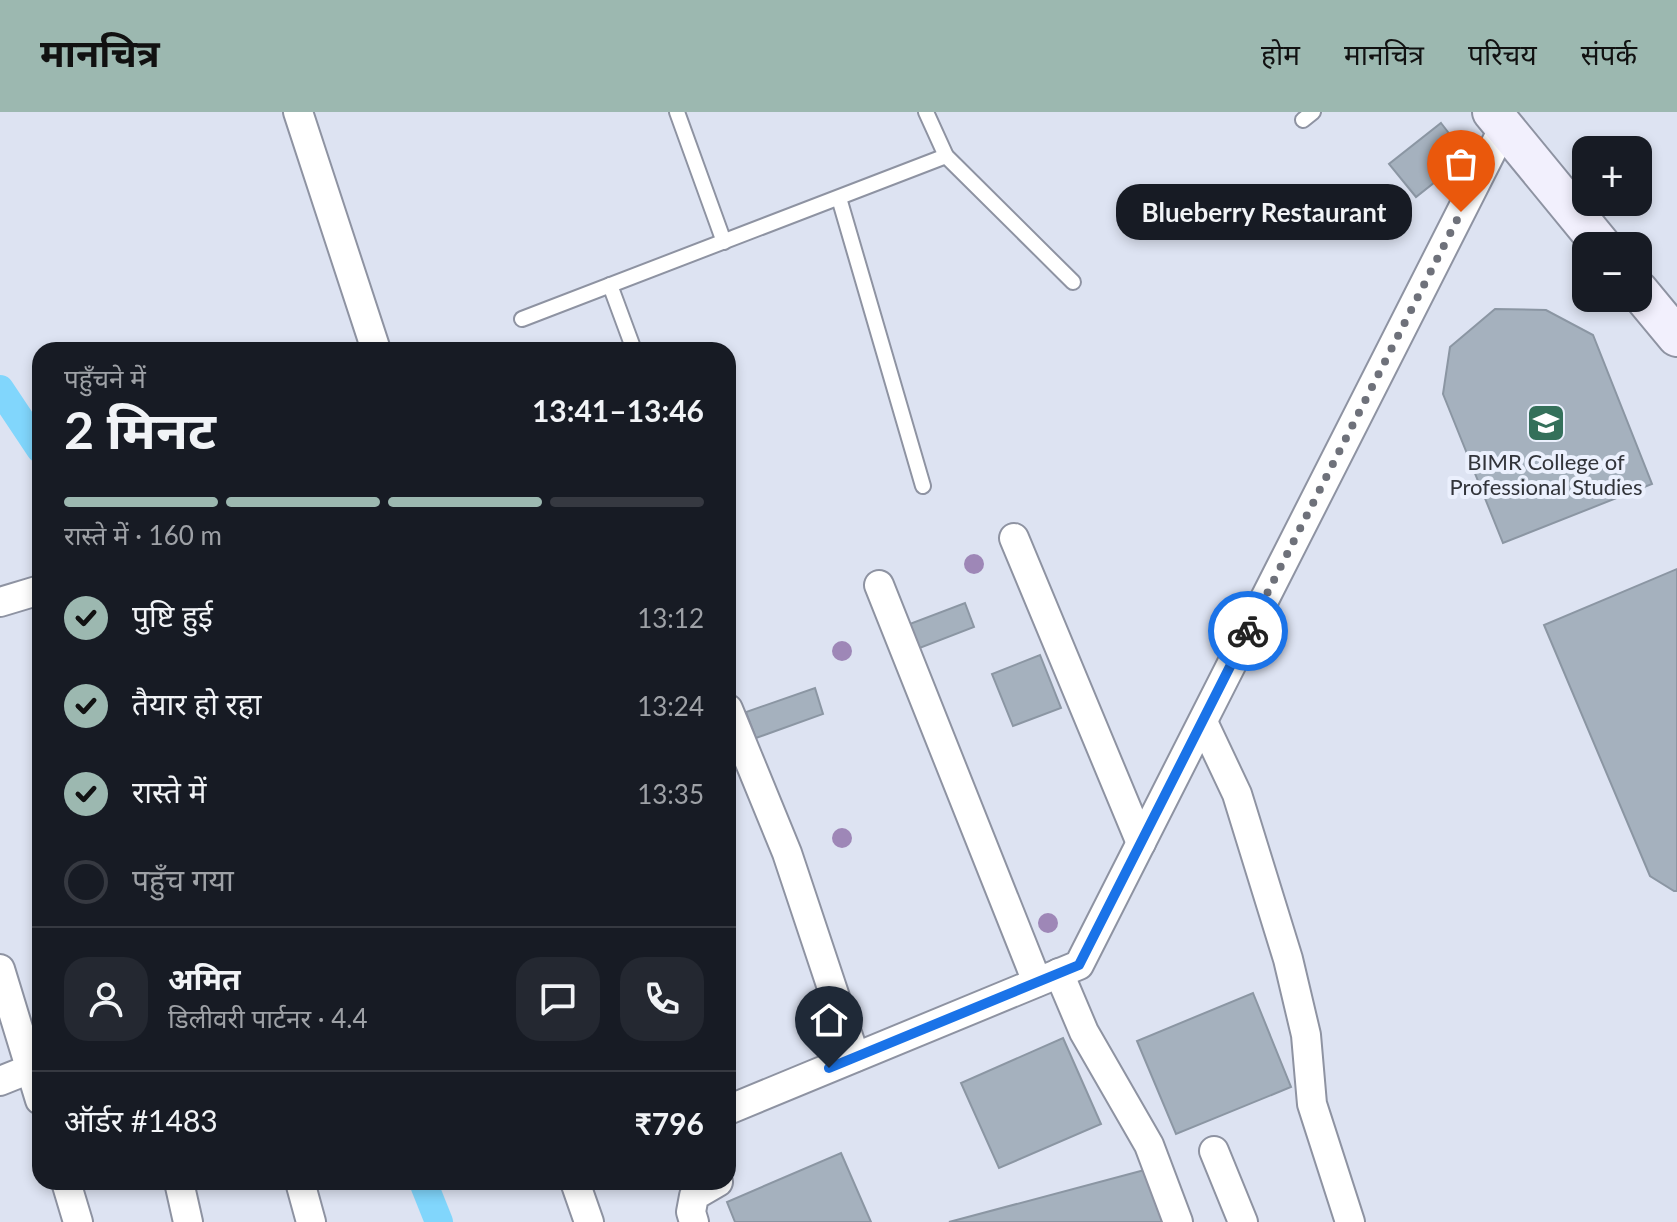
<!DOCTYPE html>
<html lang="hi">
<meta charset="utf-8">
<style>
body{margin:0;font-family:Lato,"Noto Sans Devanagari",sans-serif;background:#242831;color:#f1f3f6;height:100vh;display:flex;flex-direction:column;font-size:30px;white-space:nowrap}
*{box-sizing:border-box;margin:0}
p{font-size:26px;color:#9ea1a6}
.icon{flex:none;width:44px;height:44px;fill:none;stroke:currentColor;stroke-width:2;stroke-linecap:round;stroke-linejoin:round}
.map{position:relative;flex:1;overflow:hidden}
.side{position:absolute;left:32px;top:230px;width:704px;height:848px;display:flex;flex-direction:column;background:#171b24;border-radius:24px;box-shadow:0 4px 12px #0003}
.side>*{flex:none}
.buttons{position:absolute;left:1572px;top:24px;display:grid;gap:16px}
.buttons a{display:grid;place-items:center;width:80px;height:80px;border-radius:16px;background:#171b24;box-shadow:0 4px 12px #0003;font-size:40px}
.pin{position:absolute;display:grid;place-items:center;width:68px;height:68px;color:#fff;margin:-82px -34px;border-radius:50% 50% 50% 0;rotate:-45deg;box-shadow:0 0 8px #0007}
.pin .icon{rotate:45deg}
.courier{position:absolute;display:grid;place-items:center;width:80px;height:80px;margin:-40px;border:6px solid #1a73e8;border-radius:50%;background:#fff;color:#222;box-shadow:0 2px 10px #0007}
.bubble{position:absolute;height:56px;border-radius:24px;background:#171b24;box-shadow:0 4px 12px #0003;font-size:26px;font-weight:700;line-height:56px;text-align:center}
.summary em{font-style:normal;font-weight:700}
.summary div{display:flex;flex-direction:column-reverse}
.summary{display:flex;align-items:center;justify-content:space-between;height:136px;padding:0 32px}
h1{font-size:52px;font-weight:700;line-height:60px}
.bar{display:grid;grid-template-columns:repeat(4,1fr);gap:12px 8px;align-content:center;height:96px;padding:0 32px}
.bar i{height:10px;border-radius:6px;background:#363941}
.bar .on{background:#9cb8b0}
.bar p{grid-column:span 4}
.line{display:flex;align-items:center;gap:20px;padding:0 32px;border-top:2px solid #363941}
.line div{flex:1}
.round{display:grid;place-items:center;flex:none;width:84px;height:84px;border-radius:24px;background:#242831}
ol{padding:0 32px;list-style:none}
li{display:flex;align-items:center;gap:24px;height:88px}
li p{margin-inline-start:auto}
li .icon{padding:8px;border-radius:50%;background:#9cb8b0;color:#111;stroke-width:4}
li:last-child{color:#9ea1a6}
li i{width:44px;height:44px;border:4px solid #363941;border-radius:50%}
header{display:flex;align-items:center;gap:48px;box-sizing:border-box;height:112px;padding:0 40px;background:#9cb8b0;color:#111}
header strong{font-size:38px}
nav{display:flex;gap:44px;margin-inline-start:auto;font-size:28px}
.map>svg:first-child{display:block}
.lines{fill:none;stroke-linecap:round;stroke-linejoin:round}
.canal{stroke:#81d6fc;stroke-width:28}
.building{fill:#a5b1be;stroke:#8b96a3;stroke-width:2}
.lane-casing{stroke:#8e93a2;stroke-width:18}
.street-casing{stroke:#8e93a2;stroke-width:32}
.secondary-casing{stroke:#8e93a2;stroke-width:42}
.lane{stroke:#fff;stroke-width:14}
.street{stroke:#fff;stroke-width:28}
.secondary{stroke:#f2f0fd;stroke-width:38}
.tree{fill:#9e87b7}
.done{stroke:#6e717a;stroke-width:8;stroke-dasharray:0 14.4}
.route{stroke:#1a73e8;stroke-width:10}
.labels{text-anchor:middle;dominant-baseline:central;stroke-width:8;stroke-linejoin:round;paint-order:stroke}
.poi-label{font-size:22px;fill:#32343a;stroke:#ebf0fd}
</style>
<header>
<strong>मानचित्र</strong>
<nav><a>होम</a><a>मानचित्र</a><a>परिचय</a><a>संपर्क</a></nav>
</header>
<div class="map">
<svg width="1677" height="1110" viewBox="0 0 1677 1110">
<rect width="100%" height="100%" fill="#dde3f2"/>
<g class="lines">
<g class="canal">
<path d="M0,277L40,337"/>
<path d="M423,1070L439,1110"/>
</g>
</g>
<g class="building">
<path d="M1441,11L1458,33L1441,47L1450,58L1416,85L1389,52Z"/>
<path d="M1495,197L1546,198L1593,223L1652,372L1503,431L1443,282L1450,235Z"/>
<path d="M1677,457V779H1674L1650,764L1544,513Z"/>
<path d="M965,491L974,515L917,537L907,513Z"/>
<path d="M1040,543L1061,596L1013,614L992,562Z"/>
<path d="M815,576L823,602L756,626L746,600Z"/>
<path d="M1253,881L1291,975L1176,1022L1137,929Z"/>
<path d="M1063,926L1101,1012L999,1056L961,971Z"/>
<path d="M841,1041L871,1110H735L727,1090Z"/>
<path d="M1152,1056L1171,1110H949Z"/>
</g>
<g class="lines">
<g class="lane-casing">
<g id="lane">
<path d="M677,0L724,130"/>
<path d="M926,0L946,44L1073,170"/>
<path d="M1303,8L1313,0"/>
<path d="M839,86L923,374"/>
<path d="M610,173L634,238"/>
<path d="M522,207L946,44"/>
</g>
</g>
<g class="street-casing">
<g id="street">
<path d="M298,0L376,238"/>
<path d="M1014,426L1141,731"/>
<path d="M879,473L1037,870"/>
<path d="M0,490L40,478"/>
<path d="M728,597L787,741L855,945"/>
<path d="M1203,610L1237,682L1288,847L1306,923L1312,992L1350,1110"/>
<path d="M0,857L40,988"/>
<path d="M1059,861L1084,920L1149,1033L1178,1110"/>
<path d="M0,969L30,957"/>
<path d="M728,998L1079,853L1504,15"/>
<path d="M1214,1039L1243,1110"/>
<path d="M66,1070L78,1110"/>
<path d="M179,1070L188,1110"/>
<path d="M300,1070L311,1110"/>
<path d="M575,1070L589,1110"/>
<path d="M694,1110L691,1100L694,1084L718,1070"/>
</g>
</g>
<g class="secondary-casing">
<g id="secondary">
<path d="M1492,0L1602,134"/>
<path d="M1638,178L1677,225"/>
</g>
</g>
<use href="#lane" class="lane"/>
<use href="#street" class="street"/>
<use href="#secondary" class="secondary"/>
</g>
<g class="tree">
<circle cx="974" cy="452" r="10"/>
<circle cx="842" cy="539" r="10"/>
<circle cx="842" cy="726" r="10"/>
<circle cx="1048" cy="811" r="10"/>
</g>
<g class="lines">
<path class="done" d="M1248,519L1461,100"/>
<path class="route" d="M829,956L1079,853L1248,519"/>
</g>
<defs>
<g id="university-square" transform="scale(2)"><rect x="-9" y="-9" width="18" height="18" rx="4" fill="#34705a" stroke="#ebf0fd"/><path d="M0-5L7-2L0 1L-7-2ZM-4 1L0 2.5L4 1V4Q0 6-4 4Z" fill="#fff"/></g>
</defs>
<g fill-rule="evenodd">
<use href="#university-square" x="1546" y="311"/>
</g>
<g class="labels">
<g class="poi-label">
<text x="1546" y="349">BIMR College of<tspan x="1546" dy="25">Professional Studies</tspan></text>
</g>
</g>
</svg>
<div class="buttons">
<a>+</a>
<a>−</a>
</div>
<div class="pin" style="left:1461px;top:100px;background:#ea580c"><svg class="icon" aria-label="bag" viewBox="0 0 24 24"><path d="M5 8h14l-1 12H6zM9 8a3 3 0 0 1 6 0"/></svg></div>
<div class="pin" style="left:829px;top:956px;background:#1f2937"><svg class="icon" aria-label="home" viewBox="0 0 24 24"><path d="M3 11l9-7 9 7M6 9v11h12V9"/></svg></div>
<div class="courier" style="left:1248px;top:519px"><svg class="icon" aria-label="bike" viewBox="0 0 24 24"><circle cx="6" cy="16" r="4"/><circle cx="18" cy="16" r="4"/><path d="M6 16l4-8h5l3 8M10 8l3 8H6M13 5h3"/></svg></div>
<div class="bubble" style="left:1116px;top:72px;width:296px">Blueberry Restaurant</div>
<section class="side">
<div class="summary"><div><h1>2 मिनट</h1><p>पहुँचने में</p></div><em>13:41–13:46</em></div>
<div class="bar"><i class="on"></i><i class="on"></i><i class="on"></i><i></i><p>रास्ते में · 160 m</p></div>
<ol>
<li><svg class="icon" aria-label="check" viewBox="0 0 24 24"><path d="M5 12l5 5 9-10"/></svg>पुष्टि हुई<p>13:12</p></li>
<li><svg class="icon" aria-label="check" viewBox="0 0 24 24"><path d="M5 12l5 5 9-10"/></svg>तैयार हो रहा<p>13:24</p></li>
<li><svg class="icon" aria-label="check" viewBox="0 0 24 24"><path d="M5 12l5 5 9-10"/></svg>रास्ते में<p>13:35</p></li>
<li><i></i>पहुँच गया</li>
</ol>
<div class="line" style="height:144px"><a class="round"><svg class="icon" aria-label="person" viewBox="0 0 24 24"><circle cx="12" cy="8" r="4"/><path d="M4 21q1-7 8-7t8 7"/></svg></a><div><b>अमित</b><p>डिलीवरी पार्टनर · 4.4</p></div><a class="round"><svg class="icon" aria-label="chat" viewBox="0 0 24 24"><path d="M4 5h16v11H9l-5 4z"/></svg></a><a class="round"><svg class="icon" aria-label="phone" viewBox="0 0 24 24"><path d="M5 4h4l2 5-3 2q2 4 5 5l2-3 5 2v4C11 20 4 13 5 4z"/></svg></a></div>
<div class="line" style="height:104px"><div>ऑर्डर #1483</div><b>₹796</b></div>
</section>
</div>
